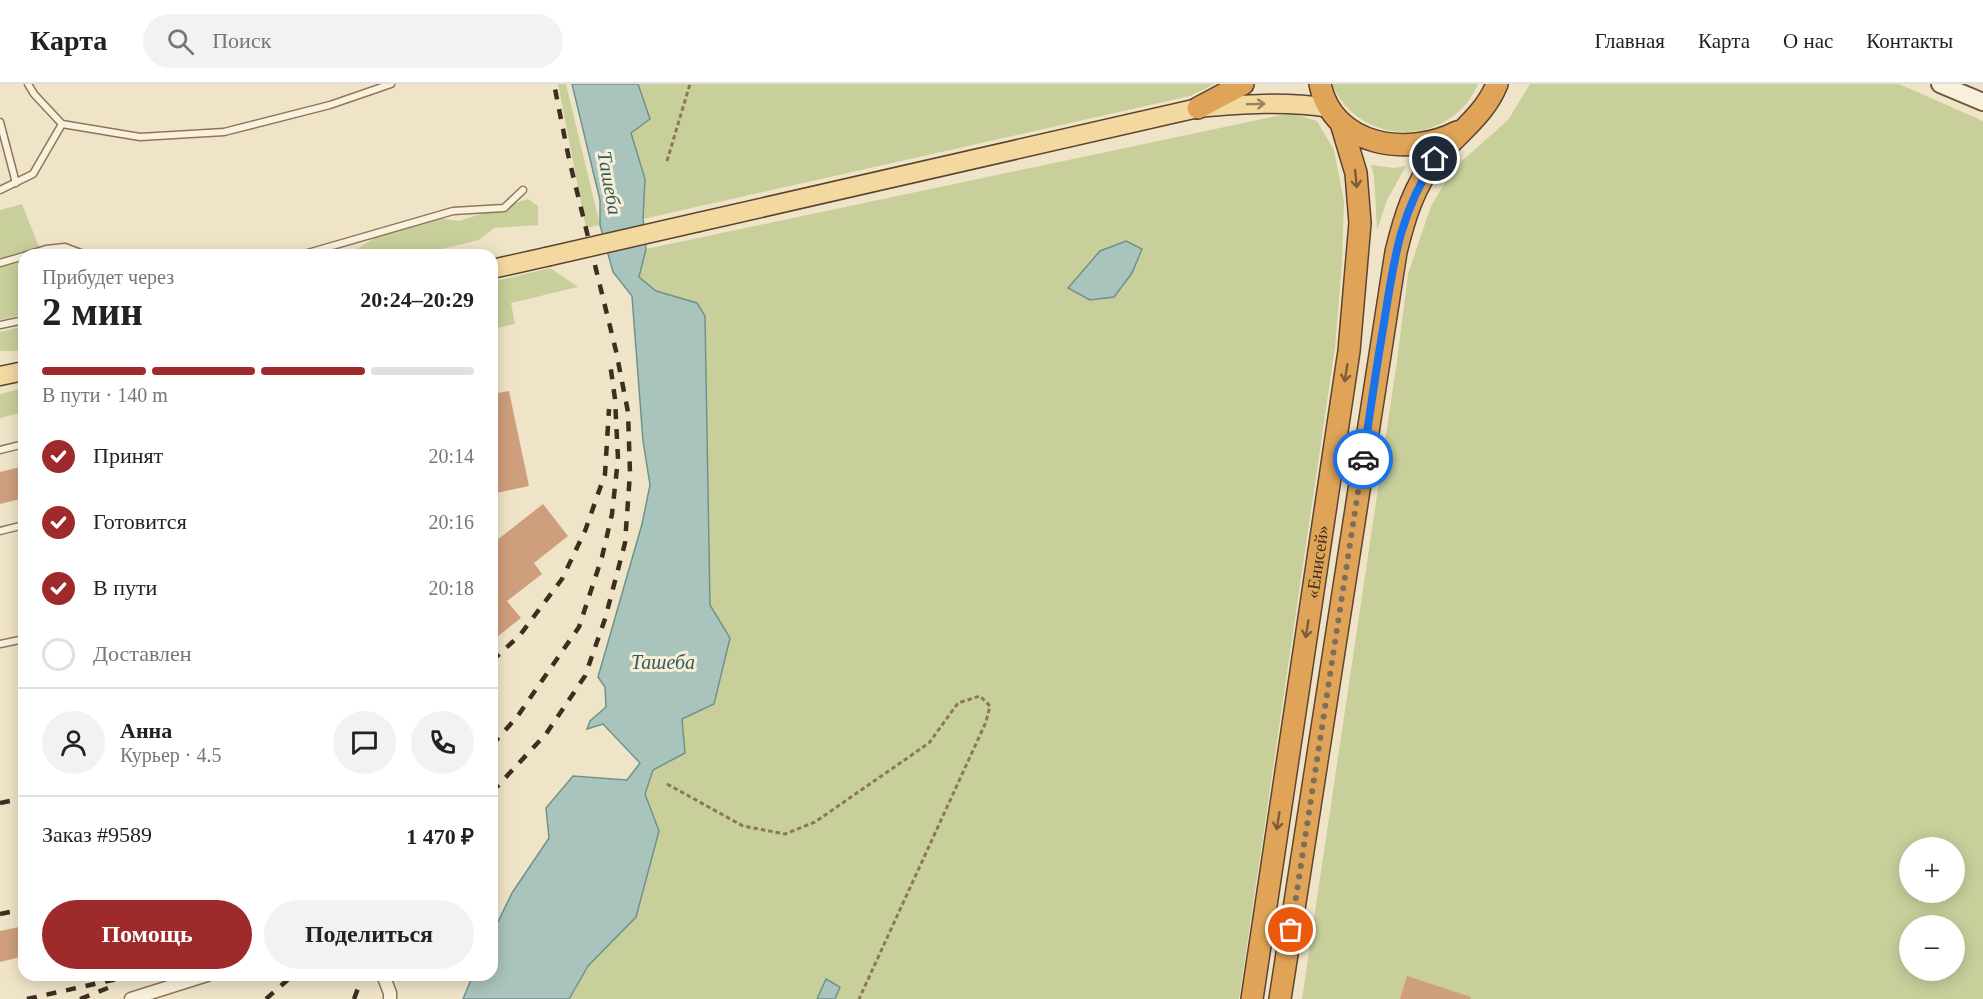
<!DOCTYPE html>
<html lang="ru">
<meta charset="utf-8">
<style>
body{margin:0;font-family:Georgia,serif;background:#f2f2f2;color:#222;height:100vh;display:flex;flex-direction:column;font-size:22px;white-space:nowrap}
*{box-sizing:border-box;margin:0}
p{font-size:20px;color:#767676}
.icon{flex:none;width:33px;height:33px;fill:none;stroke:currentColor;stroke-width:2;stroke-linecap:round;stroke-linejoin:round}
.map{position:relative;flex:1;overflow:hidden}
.details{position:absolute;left:18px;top:165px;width:480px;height:732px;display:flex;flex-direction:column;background:#fff;border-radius:18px;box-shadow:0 3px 15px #0003}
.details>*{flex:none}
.controls{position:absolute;left:1899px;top:753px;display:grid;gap:12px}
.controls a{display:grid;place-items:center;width:66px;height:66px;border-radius:50%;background:#fff;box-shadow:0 3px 15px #0003;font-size:30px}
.pin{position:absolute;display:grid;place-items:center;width:51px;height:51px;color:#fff;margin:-26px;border:3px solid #fff;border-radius:50%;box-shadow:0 2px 6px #0007}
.courier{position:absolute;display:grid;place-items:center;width:60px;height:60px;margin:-30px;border:4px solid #1a73e8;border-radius:50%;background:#fff;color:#222;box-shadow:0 2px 8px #0007}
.headline em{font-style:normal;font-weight:800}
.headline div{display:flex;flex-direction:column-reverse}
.headline{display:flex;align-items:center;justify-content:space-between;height:102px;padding:0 24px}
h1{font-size:39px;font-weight:800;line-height:45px}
.bar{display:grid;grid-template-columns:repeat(4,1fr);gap:9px 6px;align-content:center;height:72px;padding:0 24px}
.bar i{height:8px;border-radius:4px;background:#e0e0e0}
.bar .current{background:#9e2a2b}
.bar p{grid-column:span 4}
.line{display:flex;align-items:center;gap:15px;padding:0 24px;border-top:2px solid #e0e0e0}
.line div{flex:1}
.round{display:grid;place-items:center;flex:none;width:63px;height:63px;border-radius:32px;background:#f2f2f2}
ol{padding:0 24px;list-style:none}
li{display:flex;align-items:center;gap:18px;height:66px}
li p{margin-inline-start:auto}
li .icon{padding:6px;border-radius:50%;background:#9e2a2b;color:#fff;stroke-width:4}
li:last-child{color:#767676}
li i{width:33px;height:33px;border:3px solid #e0e0e0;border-radius:50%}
.action{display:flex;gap:12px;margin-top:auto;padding:12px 24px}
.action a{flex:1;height:69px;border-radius:36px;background:#9e2a2b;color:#fff;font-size:24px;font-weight:800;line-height:69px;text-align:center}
.action a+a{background:#f2f2f2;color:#222}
header{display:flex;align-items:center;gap:36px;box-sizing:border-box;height:84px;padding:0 30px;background:#fff;border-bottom:2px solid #e0e0e0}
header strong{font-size:28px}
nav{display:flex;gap:33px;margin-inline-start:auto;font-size:21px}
.search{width:420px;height:54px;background:#f2f2f2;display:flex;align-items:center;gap:15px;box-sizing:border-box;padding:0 21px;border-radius:33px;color:#767676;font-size:22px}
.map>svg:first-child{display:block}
.green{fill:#c9cf9b;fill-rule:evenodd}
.water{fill:#a9c4bc;stroke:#6f938a;stroke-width:1.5}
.building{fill:#cf9f7d}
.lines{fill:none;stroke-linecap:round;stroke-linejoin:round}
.lane-casing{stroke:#8d765c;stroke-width:9}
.street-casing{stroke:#8d765c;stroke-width:15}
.secondary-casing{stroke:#6f573f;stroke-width:20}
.primary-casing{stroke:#5b4430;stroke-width:21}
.highway-casing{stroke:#5b4430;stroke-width:24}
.path{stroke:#8d765c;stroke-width:3;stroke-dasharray:4.5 3;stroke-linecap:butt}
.lane{stroke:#faf1dc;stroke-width:6}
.street{stroke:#faf1dc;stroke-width:12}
.secondary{stroke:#faf1dc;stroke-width:16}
.primary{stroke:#f3d9a0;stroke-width:18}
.highway{stroke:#e0a458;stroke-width:21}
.rail{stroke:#3d2e20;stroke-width:4.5;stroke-dasharray:10 10;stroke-linecap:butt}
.primary-bridge-casing{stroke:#5b4430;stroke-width:21;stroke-linecap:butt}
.primary-bridge{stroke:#f3d9a0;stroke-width:18}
.oneway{stroke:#988460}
.oneway2{stroke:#7e5d36}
.done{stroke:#7c6e5b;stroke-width:6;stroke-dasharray:0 10.8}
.route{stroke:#1a73e8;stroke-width:8}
.labels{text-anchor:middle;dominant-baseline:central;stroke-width:6;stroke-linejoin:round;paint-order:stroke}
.street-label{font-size:18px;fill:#3d2e20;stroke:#f7eed8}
.water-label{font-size:20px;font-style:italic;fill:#2f5d5a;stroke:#f7eed8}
</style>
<header>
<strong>Карта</strong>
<div class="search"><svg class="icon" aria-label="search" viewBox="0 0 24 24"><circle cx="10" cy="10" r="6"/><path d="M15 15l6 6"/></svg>Поиск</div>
<nav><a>Главная</a><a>Карта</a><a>О нас</a><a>Контакты</a></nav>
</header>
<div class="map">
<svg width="1983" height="915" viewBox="0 0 1983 915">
<rect width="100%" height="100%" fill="#f0e4c8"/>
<g class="green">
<path d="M558,0H566L600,141L586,144Z"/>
<path d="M638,0H1215L1190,12L643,135L645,95L631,49L650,35Z"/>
<path d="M1332,0H1478C1451,64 1359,64 1332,0Z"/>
<path d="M1530,0H1899L1983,37V915H1302L1397,277L1408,190L1431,122L1453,85L1508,36ZM1910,764H1954V808H1910ZM1910,842H1954V886H1910Z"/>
<path d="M1291,29L1317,37L1334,66L1344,118L1342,178L1335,264L1239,915H835L840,903L827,895L817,915H569L588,882L636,833L659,747L645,710L653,686L684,669L682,635L730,554L710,521L705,232L697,219L656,207L639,193L646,165Z"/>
<path d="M1371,81L1395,84L1406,82L1387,116L1377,146L1374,92Z"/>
<path d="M528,115L538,122V141L494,144L479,156L437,166L408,171H347L378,152L438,134L459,137Z"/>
<path d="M22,120L37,158L43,171H24V230L0,236V126Z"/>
<path d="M550,184L578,203L511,219L515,240L497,244L492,223V198Z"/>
<path d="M24,242V267H0V248Z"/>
<path d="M24,304V328L0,334V310Z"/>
</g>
<g class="water">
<path d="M572,0H638L650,35L631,49L645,95L643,135L646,165L639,193L656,207L697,219L705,232L710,521L730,554L714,620L682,635L685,669L653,686L645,710L659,747L636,833L588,882L569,915H463L473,891H492V850L512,809L549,754L546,724L573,692L627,696L640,679L603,640L587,645L590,637L606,623L605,603L598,593L642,440L650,401L643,357L632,212L613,188L600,141V116Z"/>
<path d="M1126,157L1142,165L1132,189L1114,213L1090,216L1068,204L1100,167Z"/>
<path d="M826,895L840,903L835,915H817Z"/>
</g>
<g class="building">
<path d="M509,307L529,402L492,410V310Z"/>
<path d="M24,382V414L0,420V388Z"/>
<path d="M543,420L568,452L534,479L542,490L507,517L521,534L492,557V460Z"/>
<path d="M24,842V872L0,878V847Z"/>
<path d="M1407,892L1471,913L1470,915H1400Z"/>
</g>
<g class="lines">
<g class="lane-casing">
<g id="lane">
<path d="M0,38L16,99"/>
<path d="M62,40L140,53L224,48L330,21L391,0"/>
<path d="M0,106L33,90L62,40L34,10L28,0"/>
<path d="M26,171L46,165L65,163L86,171"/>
<path d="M301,171L453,127L504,124L523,106"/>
<path d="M0,179L24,172"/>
<path d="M0,241L24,236"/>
<path d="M0,366L24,360"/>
<path d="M0,447L20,442"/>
<path d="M0,560L24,555"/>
</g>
</g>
<g class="street-casing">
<g id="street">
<path d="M383,891L390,909V915"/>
<path d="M131,915L207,891"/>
</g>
</g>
<g class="secondary-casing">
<path id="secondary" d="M1940,0L1983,18"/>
</g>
<g class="primary-casing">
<g id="primary">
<path d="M699,138L1198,24C1243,20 1285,17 1330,24"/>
<path d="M492,185L546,173"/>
<path d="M0,292L24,287"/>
</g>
</g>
<g class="highway-casing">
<g id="highway">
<path d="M1320,0C1333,63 1408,73 1457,48"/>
<path d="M1198,24L1243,0"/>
<path id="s1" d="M1252,915L1349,267L1360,139L1356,89L1341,39"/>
<path d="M1280,915L1396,168C1404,135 1414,101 1436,75C1456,50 1485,31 1497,0"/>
</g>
</g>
<g class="path">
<path d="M667,77L690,0"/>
<path d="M667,700L743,742L785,750L815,738L929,659L958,619L980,612L990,622L986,638L859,915"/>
</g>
<use href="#lane" class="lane"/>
<use href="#street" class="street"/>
<use href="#secondary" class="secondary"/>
<use href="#primary" class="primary"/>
<use href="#highway" class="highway"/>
<g class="rail">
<path d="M492,577L520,551L562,495L585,447L605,390L609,325"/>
<path d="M492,661L517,633L579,543L602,473L612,430L618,375L615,315L610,279"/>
<path d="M492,708L546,650L585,592L605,535L625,459L630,389L628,328L616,267L569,75L554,0"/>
<path d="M0,719L24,714"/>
<path d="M0,830L24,825"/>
<path d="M27,915L135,891"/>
<path d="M80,915L113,902"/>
<path d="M266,915L293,891"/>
<path d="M354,915L363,891"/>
</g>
<g class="primary-bridge-casing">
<path id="primary-bridge" d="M546,173L699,138"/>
</g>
<use href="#primary-bridge" class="primary-bridge"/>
</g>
<defs><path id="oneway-shaft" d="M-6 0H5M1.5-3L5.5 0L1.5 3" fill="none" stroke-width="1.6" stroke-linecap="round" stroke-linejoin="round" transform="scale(1.5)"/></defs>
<use class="oneway" href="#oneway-shaft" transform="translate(1256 20) rotate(-2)"/>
<g class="oneway2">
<use href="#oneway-shaft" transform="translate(1356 95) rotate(84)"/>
<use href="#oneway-shaft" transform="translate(1346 289) rotate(99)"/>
<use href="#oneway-shaft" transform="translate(1307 545) rotate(99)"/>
<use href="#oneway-shaft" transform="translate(1278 737) rotate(99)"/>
</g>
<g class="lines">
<path class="done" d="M1291,846L1363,375"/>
<path class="route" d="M1363,375C1370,330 1376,285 1384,239C1394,176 1399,131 1435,75"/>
</g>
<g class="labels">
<g class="street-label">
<text stroke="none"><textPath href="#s1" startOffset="442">«Енисей»</textPath></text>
</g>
<g class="water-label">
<text transform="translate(610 99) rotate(80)">Ташеба</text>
<text x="663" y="578">Ташеба</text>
</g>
</g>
</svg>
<div class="controls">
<a>+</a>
<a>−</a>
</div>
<div class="pin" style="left:1291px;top:846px;background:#ea580c"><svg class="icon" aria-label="bag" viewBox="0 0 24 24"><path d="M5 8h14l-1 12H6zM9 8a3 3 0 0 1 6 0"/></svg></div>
<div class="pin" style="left:1435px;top:75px;background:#1f2937"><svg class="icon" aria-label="home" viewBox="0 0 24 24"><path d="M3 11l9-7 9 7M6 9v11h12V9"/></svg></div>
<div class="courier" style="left:1363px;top:375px"><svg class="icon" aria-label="car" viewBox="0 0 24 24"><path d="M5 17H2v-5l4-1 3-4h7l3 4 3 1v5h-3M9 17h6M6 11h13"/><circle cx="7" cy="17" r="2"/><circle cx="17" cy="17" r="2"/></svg></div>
<section class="details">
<div class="headline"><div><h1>2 мин</h1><p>Прибудет через</p></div><em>20:24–20:29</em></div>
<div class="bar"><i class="current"></i><i class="current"></i><i class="current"></i><i></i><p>В пути · 140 m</p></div>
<ol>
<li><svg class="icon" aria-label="check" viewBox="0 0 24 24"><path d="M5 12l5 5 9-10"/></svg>Принят<p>20:14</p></li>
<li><svg class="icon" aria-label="check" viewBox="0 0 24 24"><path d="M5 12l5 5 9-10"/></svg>Готовится<p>20:16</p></li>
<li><svg class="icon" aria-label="check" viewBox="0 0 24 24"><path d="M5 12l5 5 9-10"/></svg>В пути<p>20:18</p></li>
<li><i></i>Доставлен</li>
</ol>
<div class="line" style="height:108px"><a class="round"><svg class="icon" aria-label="person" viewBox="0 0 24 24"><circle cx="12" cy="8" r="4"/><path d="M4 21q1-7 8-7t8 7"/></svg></a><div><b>Анна</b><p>Курьер · 4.5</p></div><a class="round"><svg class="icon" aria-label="chat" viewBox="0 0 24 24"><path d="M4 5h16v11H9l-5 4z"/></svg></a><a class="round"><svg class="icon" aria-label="phone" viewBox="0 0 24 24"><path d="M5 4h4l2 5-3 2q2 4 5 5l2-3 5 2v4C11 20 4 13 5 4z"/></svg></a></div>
<div class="line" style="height:78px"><div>Заказ #9589</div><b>1 470 ₽</b></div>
<div class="action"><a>Помощь</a><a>Поделиться</a></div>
</section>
</div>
